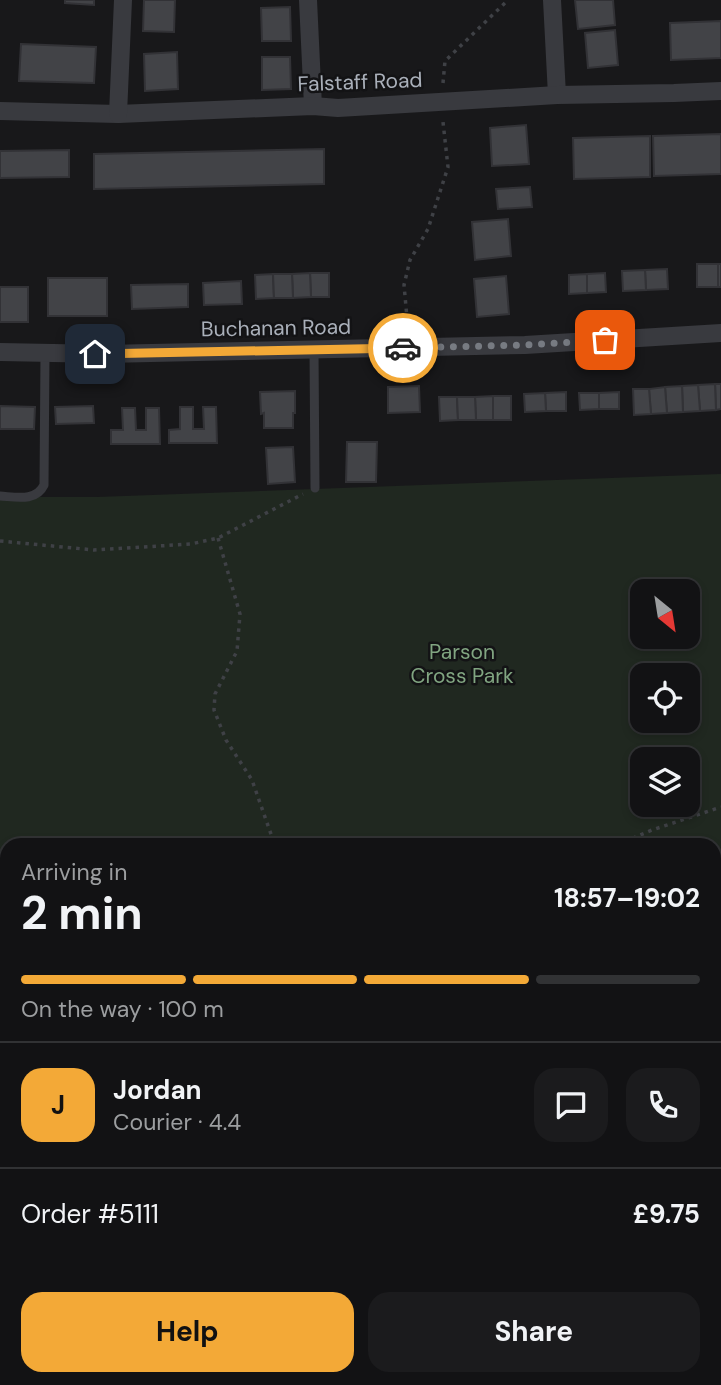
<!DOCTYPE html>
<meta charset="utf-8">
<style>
body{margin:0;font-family:"DM Sans",sans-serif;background:#1b1b1d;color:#f1f3f6;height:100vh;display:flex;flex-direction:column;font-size:26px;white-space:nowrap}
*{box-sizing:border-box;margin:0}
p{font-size:23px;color:#9c9ea0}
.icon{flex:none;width:38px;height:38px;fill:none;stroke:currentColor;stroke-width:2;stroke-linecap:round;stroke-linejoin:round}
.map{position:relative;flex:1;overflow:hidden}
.panel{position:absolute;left:0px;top:838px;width:721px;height:548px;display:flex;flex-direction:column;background:#121214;border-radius:21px 21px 0 0;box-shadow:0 4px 10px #0003,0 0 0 2px #313234}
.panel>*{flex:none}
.needle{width:46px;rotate:150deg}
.fabs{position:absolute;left:630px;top:579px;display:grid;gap:14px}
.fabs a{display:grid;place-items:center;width:70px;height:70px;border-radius:14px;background:#121214;box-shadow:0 4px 10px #0003,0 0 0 2px #313234;font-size:35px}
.pin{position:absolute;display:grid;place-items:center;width:60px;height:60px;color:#fff;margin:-30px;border-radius:14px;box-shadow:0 4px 10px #0006}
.courier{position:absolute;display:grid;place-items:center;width:70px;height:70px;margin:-35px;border:5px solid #f3a937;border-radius:50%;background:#fff;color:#222;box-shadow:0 2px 9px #0007}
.summary em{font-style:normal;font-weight:700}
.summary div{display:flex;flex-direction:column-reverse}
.summary{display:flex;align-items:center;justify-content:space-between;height:119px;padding:0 21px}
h1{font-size:46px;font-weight:700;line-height:52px}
.bar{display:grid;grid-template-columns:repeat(4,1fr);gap:10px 7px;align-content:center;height:84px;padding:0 21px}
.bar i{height:9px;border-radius:5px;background:#313234}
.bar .active{background:#f3a937}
.bar p{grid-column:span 4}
.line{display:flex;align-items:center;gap:18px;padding:0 21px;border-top:2px solid #313234}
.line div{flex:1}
.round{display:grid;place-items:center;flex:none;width:74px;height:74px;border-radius:21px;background:#1b1b1d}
.button{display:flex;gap:14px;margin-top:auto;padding:14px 21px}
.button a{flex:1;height:80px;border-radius:21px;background:#f3a937;color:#111;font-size:28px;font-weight:700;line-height:80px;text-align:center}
.button a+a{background:#1b1b1d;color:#f1f3f6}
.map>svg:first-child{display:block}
.green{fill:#202820;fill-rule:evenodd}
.building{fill:#424347;stroke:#323236;stroke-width:2}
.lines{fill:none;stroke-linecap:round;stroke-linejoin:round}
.path{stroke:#3f4146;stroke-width:3.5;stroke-dasharray:3.5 5;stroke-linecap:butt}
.service{stroke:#393a3f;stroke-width:9}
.minor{stroke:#393a3f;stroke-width:18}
.done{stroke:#777b82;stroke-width:7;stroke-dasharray:0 12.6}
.route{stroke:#f3a937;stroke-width:9}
.labels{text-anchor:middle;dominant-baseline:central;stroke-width:5;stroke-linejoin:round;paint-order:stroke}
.street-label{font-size:21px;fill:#aab0ba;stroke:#131315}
.park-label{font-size:21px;fill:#81a581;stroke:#131315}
</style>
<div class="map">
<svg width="721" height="1385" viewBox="0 0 721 1385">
<rect width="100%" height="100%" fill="#18181a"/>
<path class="green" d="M721,474V1274L714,1277V845H7V1379H705L708,1385H0V497H97ZM642,592H688V637H642ZM642,676H688V721H642ZM642,760H688V805H642Z"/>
<g class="building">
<path d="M65,0H94V5L65,3Z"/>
<path d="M144,0H175L174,32L143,31Z"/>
<path d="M575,0H613L615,25L578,29Z"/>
<path d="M290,7L291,41H262L261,8Z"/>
<path d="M721,21V58L671,60L670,23Z"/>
<path d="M615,30L618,65L588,68L585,33Z"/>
<path d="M21,44L96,47L94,83L19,81Z"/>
<path d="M177,52L178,89L145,91L144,54Z"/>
<path d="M262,57H290L291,89L262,90Z"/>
<path d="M526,125L529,164L492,166L490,128Z"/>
<path d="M721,134V174L654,176L653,136Z"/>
<path d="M650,136V177L574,179L573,138Z"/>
<path d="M324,149V184L94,189V154Z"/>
<path d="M69,150V177L0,178V151Z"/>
<path d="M530,187L532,207L498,209L496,189Z"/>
<path d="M508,219L511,256L475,260L472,222Z"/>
<rect x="697" y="264" width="21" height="23"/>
<rect x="718" y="264" width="3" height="23"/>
<path d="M667,269L668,289L646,290L645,270Z"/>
<path d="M645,270L646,290L623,291L622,271Z"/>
<path d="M310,273H329V297H311Z"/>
<path d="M310,273L311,297L293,298L292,274Z"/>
<path d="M605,273L606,292L587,293V274Z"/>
<path d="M273,274L274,298L256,299L255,275Z"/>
<path d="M273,274H292L293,298H274Z"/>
<path d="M587,274V293L569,294V275Z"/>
<path d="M506,276L509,314L477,317L474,279Z"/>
<rect x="48" y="278" width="59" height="38"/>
<path d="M241,281L242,304L204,305L203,283Z"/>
<path d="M188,284V307L132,309L131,285Z"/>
<rect x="0" y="287" width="28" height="35"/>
<path d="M715,384H721V409L716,410Z"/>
<path d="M715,384L716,410L700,411L698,385Z"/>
<path d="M698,385L700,411L683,412L682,386Z"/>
<path d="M419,386L420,412L388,413V387Z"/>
<path d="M682,386L683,412L667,413L665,387Z"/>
<path d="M665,387L667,413L651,414L649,389Z"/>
<path d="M633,389H649L651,414L634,415Z"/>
<path d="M295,391V413H293V428H264V413L261,414L260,392Z"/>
<path d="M566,392V411H546L545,393Z"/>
<path d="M619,392V409H599V393Z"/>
<path d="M545,393L546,411L525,412L524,394Z"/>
<path d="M579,393H599V409L580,410Z"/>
<rect x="493" y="396" width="18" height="24"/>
<path d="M493,396V420H476L475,397Z"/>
<path d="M439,397H457L458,420L440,421Z"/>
<path d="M457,397H475L476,420H458Z"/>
<path d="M0,406L35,407L34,429H0Z"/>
<path d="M93,406L94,423L56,424L55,407Z"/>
<path d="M180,407H193V429H204L203,407H216L217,443H169V430L180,429Z"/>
<path d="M122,408H135L136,430H146V408H159L160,444H111V430H123Z"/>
<path d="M347,442H377L376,482H346Z"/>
<path d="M293,447L295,482L268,484L266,448Z"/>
<path d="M721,1338V1356L714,1343Z"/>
<path d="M714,1343L721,1356V1366L714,1370Z"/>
</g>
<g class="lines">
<g class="path">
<path d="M443,83L445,61L508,0"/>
<path d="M408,329L404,285L410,260L428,229L448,167L443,122"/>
<path d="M218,538L240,614L237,651L215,694L214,710L226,740L252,780L272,837L284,845"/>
<path d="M0,541L94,550L191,544L218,538L303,494"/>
<path d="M617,845L652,830L721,807"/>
<path d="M689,1379L692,1385"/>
<path d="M318,1385L330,1379"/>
<path d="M500,1385L512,1379"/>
</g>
<g class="service">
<path d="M314,350L315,488"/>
<path d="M0,496C16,497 36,502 44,485L45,353"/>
</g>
<g class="minor">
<path d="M308,0L313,106"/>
<path d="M552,0L557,95"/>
<path d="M0,111L118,114L313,106L338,108L557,95L674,93L721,91"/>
<path d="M118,114L123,0"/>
<path d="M0,352L105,354L525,345L721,333"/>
</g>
</g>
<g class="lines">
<path class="done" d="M403,348L525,345L605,340"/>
<path class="route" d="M95,354L403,348"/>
</g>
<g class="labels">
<g class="street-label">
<text transform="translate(360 82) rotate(-2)">Falstaff Road</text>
<text transform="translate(276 328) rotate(-1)">Buchanan Road</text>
</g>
<g class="park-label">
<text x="462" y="652">Parson<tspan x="462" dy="24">Cross Park</tspan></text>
</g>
</g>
</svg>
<div class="fabs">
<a><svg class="needle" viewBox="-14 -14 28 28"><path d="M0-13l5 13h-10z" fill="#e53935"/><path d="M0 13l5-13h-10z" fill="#9c9ea0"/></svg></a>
<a><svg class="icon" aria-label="locate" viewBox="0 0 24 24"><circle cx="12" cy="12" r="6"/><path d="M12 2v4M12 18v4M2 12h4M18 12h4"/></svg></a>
<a><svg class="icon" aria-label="layers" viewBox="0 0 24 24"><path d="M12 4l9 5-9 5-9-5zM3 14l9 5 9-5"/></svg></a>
</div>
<div class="pin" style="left:605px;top:340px;background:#ea580c"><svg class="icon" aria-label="bag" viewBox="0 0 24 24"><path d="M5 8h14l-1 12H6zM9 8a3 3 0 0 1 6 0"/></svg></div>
<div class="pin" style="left:95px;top:354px;background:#1f2937"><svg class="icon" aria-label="home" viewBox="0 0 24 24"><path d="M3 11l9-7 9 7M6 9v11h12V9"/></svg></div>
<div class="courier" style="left:403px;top:348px"><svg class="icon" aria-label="car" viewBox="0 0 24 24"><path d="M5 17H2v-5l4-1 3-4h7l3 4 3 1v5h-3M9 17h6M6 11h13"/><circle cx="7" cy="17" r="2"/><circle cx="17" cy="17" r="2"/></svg></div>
<section class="panel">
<div class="summary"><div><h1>2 min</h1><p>Arriving in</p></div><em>18:57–19:02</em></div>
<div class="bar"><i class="active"></i><i class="active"></i><i class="active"></i><i></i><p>On the way · 100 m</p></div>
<div class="line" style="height:126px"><b class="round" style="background:#f3a937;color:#111">J</b><div><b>Jordan</b><p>Courier · 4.4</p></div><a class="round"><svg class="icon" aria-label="chat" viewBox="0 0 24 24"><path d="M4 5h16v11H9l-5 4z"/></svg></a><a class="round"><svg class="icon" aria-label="phone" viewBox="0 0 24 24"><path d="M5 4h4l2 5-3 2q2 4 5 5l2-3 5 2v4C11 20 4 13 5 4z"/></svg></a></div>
<div class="line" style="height:91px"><div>Order #5111</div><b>£9.75</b></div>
<div class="button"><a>Help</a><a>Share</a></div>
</section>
</div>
